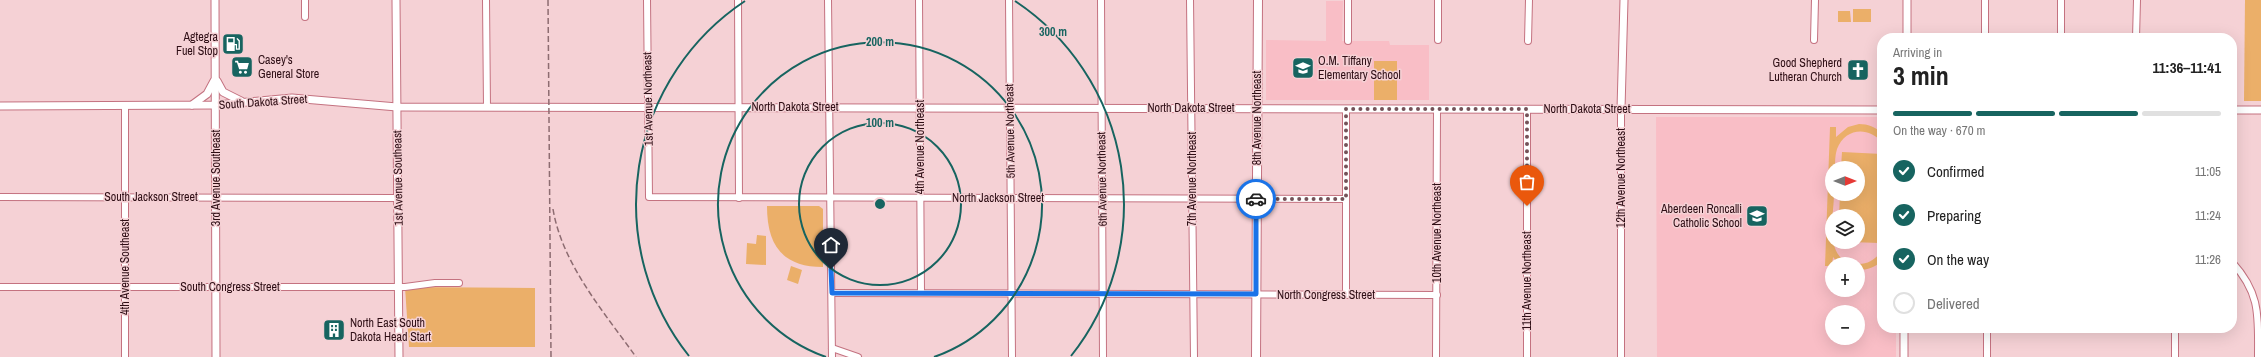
<!DOCTYPE html>
<meta charset="utf-8">
<style>
body{margin:0;font-family:"Archivo Narrow",sans-serif;background:#f6f6f6;color:#222;height:100vh;display:flex;flex-direction:column;font-size:15px;white-space:nowrap}
*{box-sizing:border-box;margin:0}
p{font-size:13px;color:#767676}
.icon{flex:none;width:22px;height:22px;fill:none;stroke:currentColor;stroke-width:2;stroke-linecap:round;stroke-linejoin:round}
.map{position:relative;flex:1;overflow:hidden}
.sheet{position:absolute;left:1877px;top:33px;width:360px;height:300px;display:flex;flex-direction:column;background:#fff;border-radius:16px;box-shadow:0 4px 16px #0002}
.sheet>*{flex:none}
.needle{width:26px;rotate:90deg}
.controls{position:absolute;left:1825px;top:161px;display:grid;gap:8px}
.controls a{display:grid;place-items:center;width:40px;height:40px;border-radius:50%;background:#fff;box-shadow:0 4px 16px #0002;font-size:20px}
.pin{position:absolute;display:grid;place-items:center;width:34px;height:34px;color:#fff;margin:-41px -17px;border-radius:50% 50% 50% 0;rotate:-45deg;box-shadow:0 0 4px #0007}
.pin .icon{rotate:45deg}
.courier{position:absolute;display:grid;place-items:center;width:40px;height:40px;margin:-20px;border:3px solid #1a73e8;border-radius:50%;background:#fff;color:#222;box-shadow:0 1px 5px #0007}
.head em{font-style:normal;font-weight:700}
.head div{display:flex;flex-direction:column-reverse}
.head{display:flex;align-items:center;justify-content:space-between;height:68px;padding:0 16px}
h1{font-size:26px;font-weight:700;line-height:30px}
.bar{display:grid;grid-template-columns:repeat(4,1fr);gap:6px 4px;align-content:center;height:48px;padding:0 16px}
.bar i{height:5px;border-radius:3px;background:#e0e0e0}
.bar .selected{background:#176460}
.bar p{grid-column:span 4}
ol{padding:0 16px;list-style:none}
li{display:flex;align-items:center;gap:12px;height:44px}
li p{margin-inline-start:auto}
li .icon{padding:4px;border-radius:50%;background:#176460;color:#fff;stroke-width:4}
li:last-child{color:#767676}
li i{width:22px;height:22px;border:2px solid #e0e0e0;border-radius:50%}
.map>svg:first-child{display:block}
.built{fill:#f9bec6;fill-rule:evenodd}
.green{fill:#ebaf69}
.lines{fill:none;stroke-linecap:round;stroke-linejoin:round}
.minor-casing{stroke:#c47280;stroke-width:8}
.tertiary-casing{stroke:#c47280;stroke-width:9}
.secondary-casing{stroke:#c47280;stroke-width:10}
.minor{stroke:#fff;stroke-width:6}
.tertiary{stroke:#fff;stroke-width:7}
.secondary{stroke:#fff;stroke-width:8}
.rail{stroke:#8d6c71;stroke-width:1.5;stroke-dasharray:6 3;stroke-linecap:butt}
.done{stroke:#745258;stroke-width:4;stroke-dasharray:0 7.2}
.route{stroke:#1a73e8;stroke-width:5}
.ring{fill:none;stroke:#176460;stroke-width:2}
.labels{text-anchor:middle;dominant-baseline:central;stroke-width:3;stroke-linejoin:round;paint-order:stroke}
.poi-label{font-size:12px;fill:#2e0e15;stroke:#f5d1d5;text-anchor:end}
.street-label{font-size:12px;fill:#2e0e15;stroke:#f5d1d5}
.centre{fill:#176460;stroke:#f5d1d5;stroke-width:2}
.ring-label{font-size:12px;text-anchor:middle;font-weight:bold;fill:#176460;stroke:#f5d1d5;stroke-width:3;stroke-linejoin:round;paint-order:stroke}
</style>
<div class="map">
<svg width="2261" height="357" viewBox="0 0 2261 357">
<rect width="100%" height="100%" fill="#f5d1d5"/>
<g class="built">
<path d="M1326,1H1343L1342,41H1389L1390,45H1429V100H1266V40L1326,41Z"/>
<path d="M1656,117H1882V328H1896V357H1657ZM1832,168H1858V194H1832ZM1832,216H1858V242H1832ZM1832,264H1858V290H1832ZM1832,312H1858V338H1832Z"/>
</g>
<g class="green">
<path d="M2245,0H2261V101H2244Z"/>
<rect x="1853" y="9" width="18" height="13"/>
<path d="M1838,11H1850L1851,22H1838Z"/>
<rect x="1374" y="61" width="23" height="39"/>
<path d="M1859,124C1868,124 1875,127 1882,133V142C1868,126 1845,128 1837,149C1835,155 1835,162 1835,168H1832V194H1834C1834,216 1822,264 1859,264C1869,264 1877,258 1882,250V261C1875,267 1868,270 1858,270V264H1839L1833,257L1832,266H1825L1830,127H1836V137L1848,127Z"/>
<path d="M1842,152L1882,154L1879,243L1851,242H1858V216H1839L1840,194H1858V168H1841Z"/>
<path d="M767,206H819L823,209V267C782,267 767,245 767,206Z"/>
<path d="M757,235L766,236V265L746,264L747,243L756,244Z"/>
<path d="M791,266L802,270L798,284L787,280Z"/>
<path d="M405,287L535,288V347H409Z"/>
</g>
<g class="lines">
<g class="minor-casing">
<g id="minor">
<path d="M305,0V17"/>
<path d="M486,0L487,107"/>
<path d="M647,0L649,197L1346,199"/>
<path d="M738,0L739,198"/>
<path d="M828,0L832,357"/>
<path d="M919,0L921,293"/>
<path d="M1009,0L1012,357"/>
<path d="M1101,0L1103,357"/>
<path d="M1190,0L1194,357"/>
<path d="M1985,38V0"/>
<path d="M2061,38V0"/>
<path d="M2136,38L2137,0"/>
<path d="M1438,40V0"/>
<path d="M1814,40L1815,0"/>
<path d="M1348,41V0"/>
<path d="M1528,41L1529,0"/>
<path d="M125,105V357"/>
<path d="M1346,109V295"/>
<path d="M1621,109V357"/>
<path d="M0,197L398,198"/>
<path d="M2232,262C2261,294 2258,316 2258,357"/>
<path d="M0,287H405L435,283H459"/>
<path d="M832,293L1437,295"/>
<path d="M832,348L858,357"/>
<path d="M1436,357L1437,109"/>
<path d="M1527,357V109"/>
<path d="M1987,357V328"/>
<path d="M2175,357V328"/>
</g>
</g>
<g class="tertiary-casing">
<g id="tertiary">
<path d="M215,0L216,357"/>
<path d="M396,0L399,357"/>
<path d="M1907,38V0"/>
<path d="M217,81L223,92L241,101"/>
<path d="M192,105L207,94L214,81"/>
<path d="M0,106L216,105L292,98L397,107L1882,110"/>
<path d="M1621,109L1624,0"/>
<path d="M2232,110H2261"/>
<path d="M1904,328V357"/>
</g>
</g>
<g class="secondary-casing">
<path id="secondary" d="M1256,357L1258,0"/>
</g>
<use href="#minor" class="minor"/>
<use href="#tertiary" class="tertiary"/>
<use href="#secondary" class="secondary"/>
<g class="rail">
<path d="M548,0L551,357"/>
<path d="M553,209C562,264 604,312 636,357"/>
</g>
</g>
<g class="lines">
<path class="done" d="M1256,199H1346V109H1527V206"/>
<path class="route" d="M831,269L832,293L1256,294V199"/>
</g>
<g class="ring">
<circle cx="880" cy="204" r="81"/>
<path d="M826 357A162 162 0 1 1 934 357"/>
<path d="M689 356A244 244 0 0 1 745 1M1015 1A244 244 0 0 1 1071 356"/>
</g>
<defs>
<g id="fuel-square" transform="scale(1.15)"><rect x="-9" y="-9" width="18" height="18" rx="4" fill="#176460" stroke="#f5d1d5"/><path d="M-5.5-6h7V0h2V4h1.3V-2.5L3-4.5l.8-.8L6-3V5H2.5V1h-1V6h-7ZM-4.2-4.7v3.2H.2V-4.7Z" fill="#fff"/></g>
<g id="supermarket-square" transform="scale(1.15)"><rect x="-9" y="-9" width="18" height="18" rx="4" fill="#176460" stroke="#f5d1d5"/><path d="M-6-5.5h2.5l.6 2H6L4.5 2H-2.5L-4.4-4H-6ZM-1.5 3.2a1.3 1.3 0 1 0 .1 0ZM3 3.2a1.3 1.3 0 1 0 .1 0Z" fill="#fff"/></g>
<g id="school-square" transform="scale(1.15)"><rect x="-9" y="-9" width="18" height="18" rx="4" fill="#176460" stroke="#f5d1d5"/><path d="M0-5L7-2L0 1L-7-2ZM-4 1L0 2.5L4 1V4Q0 6-4 4Z" fill="#fff"/></g>
<g id="church-square" transform="scale(1.15)"><rect x="-9" y="-9" width="18" height="18" rx="4" fill="#176460" stroke="#f5d1d5"/><path d="M-1.2-6h2.4v3.5h3.3v2.4h-3.3V6h-2.4V-.1h-3.3v-2.4h3.3Z" fill="#fff"/></g>
<g id="building-square" transform="scale(1.15)"><rect x="-9" y="-9" width="18" height="18" rx="4" fill="#176460" stroke="#f5d1d5"/><path d="M-4-6H4V6H1V3H-1V6H-4ZM-2.5-4.3h1.7v1.8h-1.7ZM.8-4.3h1.7v1.8H.8ZM-2.5-1h1.7V.8h-1.7ZM.8-1h1.7V.8H.8Z" fill="#fff"/></g>
</defs>
<g fill-rule="evenodd">
<use href="#fuel-square" x="233" y="44"/>
<use href="#supermarket-square" x="242" y="67"/>
<use href="#school-square" x="1303" y="68"/>
<use href="#church-square" x="1858" y="70"/>
<use href="#school-square" x="1757" y="216"/>
<use href="#building-square" x="334" y="330"/>
</g>
<g class="labels">
<g class="poi-label">
<text x="218" y="37">Agtegra<tspan x="218" dy="14">Fuel Stop</tspan></text>
<text x="258" y="60" text-anchor="start">Casey's<tspan x="258" dy="14">General Store</tspan></text>
<text x="1318" y="61" text-anchor="start">O.M. Tiffany<tspan x="1318" dy="14">Elementary School</tspan></text>
<text x="1842" y="63">Good Shepherd<tspan x="1842" dy="14">Lutheran Church</tspan></text>
<text x="1742" y="209">Aberdeen Roncalli<tspan x="1742" dy="14">Catholic School</tspan></text>
<text x="350" y="323" text-anchor="start">North East South<tspan x="350" dy="14">Dakota Head Start</tspan></text>
</g>
<g class="street-label">
<text transform="translate(648 99) rotate(-91)">1st Avenue Northeast</text>
<text transform="translate(263 102) rotate(-4)">South Dakota Street</text>
<text x="795" y="107">North Dakota Street</text>
<text x="1191" y="108">North Dakota Street</text>
<text x="1587" y="109">North Dakota Street</text>
<text transform="translate(1257 118) rotate(-90)">8th Avenue Northeast</text>
<text transform="translate(1010 131) rotate(-91)">5th Avenue Northeast</text>
<text transform="translate(920 147) rotate(-90)">4th Avenue Northeast</text>
<text transform="translate(216 178) rotate(-90)">3rd Avenue Southeast</text>
<text transform="translate(398 178) rotate(-91)">1st Avenue Southeast</text>
<text transform="translate(1621 178) rotate(-90)">12th Avenue Northeast</text>
<text transform="translate(1102 179) rotate(-91)">6th Avenue Northeast</text>
<text transform="translate(1192 179) rotate(-90)">7th Avenue Northeast</text>
<text x="151" y="197">South Jackson Street</text>
<text x="998" y="198">North Jackson Street</text>
<text transform="translate(1437 233) rotate(-90)">10th Avenue Northeast</text>
<text transform="translate(125 267) rotate(-90)">4th Avenue Southeast</text>
<text transform="translate(1527 281) rotate(-90)">11th Avenue Northeast</text>
<text x="230" y="287">South Congress Street</text>
<text x="1326" y="295">North Congress Street</text>
</g>
</g>
<circle cx="880" cy="204" r="6" class="centre"/>
<g class="ring-label">
<text x="1053" y="36">300 m</text>
<text x="880" y="46">200 m</text>
<text x="880" y="127">100 m</text>
</g>
</svg>
<div class="controls">
<a><svg class="needle" viewBox="-14 -14 28 28"><path d="M0-13l5 13h-10z" fill="#e53935"/><path d="M0 13l5-13h-10z" fill="#767676"/></svg></a>
<a><svg class="icon" aria-label="layers" viewBox="0 0 24 24"><path d="M12 4l9 5-9 5-9-5zM3 14l9 5 9-5"/></svg></a>
<a>+</a>
<a>−</a>
</div>
<div class="pin" style="left:1527px;top:206px;background:#ea580c"><svg class="icon" aria-label="bag" viewBox="0 0 24 24"><path d="M5 8h14l-1 12H6zM9 8a3 3 0 0 1 6 0"/></svg></div>
<div class="pin" style="left:831px;top:269px;background:#1f2937"><svg class="icon" aria-label="home" viewBox="0 0 24 24"><path d="M3 11l9-7 9 7M6 9v11h12V9"/></svg></div>
<div class="courier" style="left:1256px;top:199px"><svg class="icon" aria-label="car" viewBox="0 0 24 24"><path d="M5 17H2v-5l4-1 3-4h7l3 4 3 1v5h-3M9 17h6M6 11h13"/><circle cx="7" cy="17" r="2"/><circle cx="17" cy="17" r="2"/></svg></div>
<section class="sheet">
<div class="head"><div><h1>3 min</h1><p>Arriving in</p></div><em>11:36–11:41</em></div>
<div class="bar"><i class="selected"></i><i class="selected"></i><i class="selected"></i><i></i><p>On the way · 670 m</p></div>
<ol>
<li><svg class="icon" aria-label="check" viewBox="0 0 24 24"><path d="M5 12l5 5 9-10"/></svg>Confirmed<p>11:05</p></li>
<li><svg class="icon" aria-label="check" viewBox="0 0 24 24"><path d="M5 12l5 5 9-10"/></svg>Preparing<p>11:24</p></li>
<li><svg class="icon" aria-label="check" viewBox="0 0 24 24"><path d="M5 12l5 5 9-10"/></svg>On the way<p>11:26</p></li>
<li><i></i>Delivered</li>
</ol>
</section>
</div>
